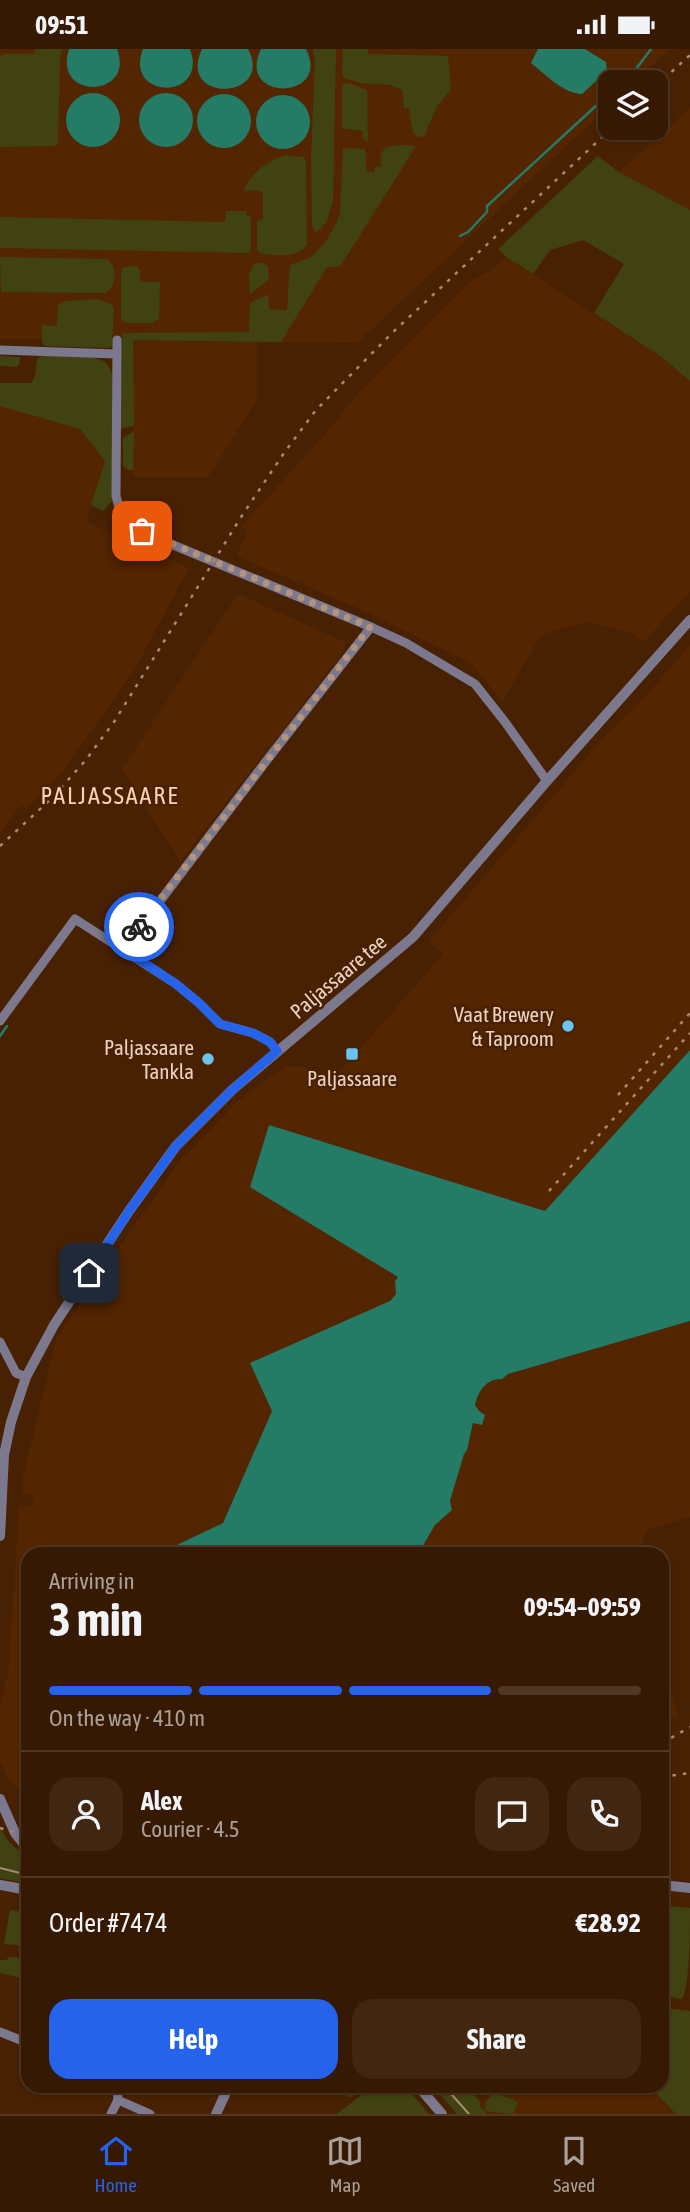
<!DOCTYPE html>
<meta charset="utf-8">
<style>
body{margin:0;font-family:"Asap Condensed",sans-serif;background:#412611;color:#f1f3f6;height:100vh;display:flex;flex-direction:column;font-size:26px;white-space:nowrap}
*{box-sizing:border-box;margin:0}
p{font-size:23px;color:#aaa099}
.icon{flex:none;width:38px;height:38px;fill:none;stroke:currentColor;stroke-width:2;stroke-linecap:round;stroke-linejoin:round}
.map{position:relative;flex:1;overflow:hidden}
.drawer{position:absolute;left:21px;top:1498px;width:648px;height:546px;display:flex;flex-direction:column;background:#361902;border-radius:21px;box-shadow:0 2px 5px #0004,0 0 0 2px #503824}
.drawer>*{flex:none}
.fabs{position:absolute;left:598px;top:21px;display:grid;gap:14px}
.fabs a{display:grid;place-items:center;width:70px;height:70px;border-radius:14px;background:#361902;box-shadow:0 2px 5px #0004,0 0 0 2px #503824;font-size:35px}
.pin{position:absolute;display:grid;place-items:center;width:60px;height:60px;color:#fff;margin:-30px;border-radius:14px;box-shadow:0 4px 10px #0006}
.courier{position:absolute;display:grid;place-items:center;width:70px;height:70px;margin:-35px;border:5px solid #2563eb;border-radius:50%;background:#fff;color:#222;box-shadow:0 2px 9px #0007}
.headline em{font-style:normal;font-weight:700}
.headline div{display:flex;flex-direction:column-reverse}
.headline{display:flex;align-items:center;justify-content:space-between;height:119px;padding:0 28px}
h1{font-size:46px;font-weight:700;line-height:52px}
.bar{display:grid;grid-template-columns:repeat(4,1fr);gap:10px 7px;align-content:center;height:84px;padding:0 28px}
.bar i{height:9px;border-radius:5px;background:#503824}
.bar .selected{background:#2563eb}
.bar p{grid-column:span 4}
.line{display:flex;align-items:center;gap:18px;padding:0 28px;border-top:2px solid #503824}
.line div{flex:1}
.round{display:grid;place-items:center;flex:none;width:74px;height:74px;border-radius:21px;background:#412611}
.button{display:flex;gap:14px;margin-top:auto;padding:14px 28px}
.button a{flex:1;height:80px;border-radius:21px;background:#2563eb;color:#fff;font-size:28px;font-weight:700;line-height:80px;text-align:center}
.button a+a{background:#412611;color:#f1f3f6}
.status{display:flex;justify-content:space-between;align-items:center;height:49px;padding:0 35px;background:#361902;direction:ltr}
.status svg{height:19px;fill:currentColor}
.tab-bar{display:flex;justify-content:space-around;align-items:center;height:98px;border-top:2px solid #503824;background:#361902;font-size:19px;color:#aaa099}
.tab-bar a{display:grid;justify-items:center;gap:4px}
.tab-bar .selected{color:#2563eb}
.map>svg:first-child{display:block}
.built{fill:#532500}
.green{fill:#404311}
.water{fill:#257c66}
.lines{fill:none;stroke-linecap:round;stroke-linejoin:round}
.stream{stroke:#257c66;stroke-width:2.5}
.minor{stroke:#7c798e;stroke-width:9}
.tertiary{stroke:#7c798e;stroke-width:10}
.tram{stroke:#a98a75;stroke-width:2}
.rail{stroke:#a98a75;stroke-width:2.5;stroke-dasharray:3.5 7;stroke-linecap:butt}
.done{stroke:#b2937e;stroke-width:7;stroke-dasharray:0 12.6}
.route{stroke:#2563eb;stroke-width:9}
.poi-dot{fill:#6ac3f1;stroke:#482103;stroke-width:2.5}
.labels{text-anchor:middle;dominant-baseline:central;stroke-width:5;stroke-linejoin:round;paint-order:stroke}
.street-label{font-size:21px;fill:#ebd1c1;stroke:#482103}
.poi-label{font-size:21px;fill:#ebd1c1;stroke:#482103;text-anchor:end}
.quarter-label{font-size:24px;letter-spacing:2px;fill:#fad0b7;stroke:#482103}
</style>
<div class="status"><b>09:51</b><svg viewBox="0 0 49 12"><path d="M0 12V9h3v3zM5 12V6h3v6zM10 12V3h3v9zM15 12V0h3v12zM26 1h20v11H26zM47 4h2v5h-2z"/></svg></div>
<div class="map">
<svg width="690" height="2065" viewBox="0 0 690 2065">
<rect width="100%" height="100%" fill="#482103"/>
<g class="built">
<path d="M0,0H670L634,33H611V55L357,294L257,293V352L208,428H133L132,291L0,290Z"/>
<path d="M690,59V161L619,123Z"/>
<path d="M506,208L663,309L690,332V542L644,593L630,584L586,573L541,586L502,653L471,614L355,558L236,507L247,483L241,478L335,374L354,349L473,230L492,221Z"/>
<path d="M0,357L80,380L105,412L86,473L189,519L135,620L113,652L62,723L27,760L21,756L0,785Z"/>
<path d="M238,545L345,593V601L180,813L122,720Z"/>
<path d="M690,596V1001L545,1162L269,1077L250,1138L398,1228L395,1232L396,1245L272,1362L223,1474L158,1505H28V1747L10,1733L0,1713V1654L8,1626L19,1457L32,1456L33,1447L21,1445L23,1427L56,1290L180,1111L239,1051L286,1017L302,1018L337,1026L443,905L429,892L598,695L621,671L636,658Z"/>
<path d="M690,1272V1468L647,1481L637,1505H418L435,1476L452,1461L450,1452L464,1405L467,1401L473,1374L482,1376L485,1366L479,1362L475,1356L484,1336L494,1330H502L508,1325Z"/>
<path d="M662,1611L678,1666L662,1674Z"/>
<path d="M498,2037H649L676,2065H486L479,2055Z"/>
</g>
<g class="green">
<path d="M35,0H62L60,9L58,95L54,97L0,98V7L5,5H35Z"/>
<path d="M313,0H336L333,151L327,172L317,183L314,182L312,176L311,109L315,12Z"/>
<path d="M343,0H368V5L448,7L451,40L436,59L424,88L416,87L413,83L409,59H404L402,41L390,36L361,34L344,29L342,25Z"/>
<path d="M344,34L352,35L367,41L368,93L363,90V82L342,79V37Z"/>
<path d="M416,97L340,218H327L281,293L133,291L134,377L120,380L121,291L123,284L249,283L250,254L266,246H268L269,260L287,261L290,217C296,212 304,212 311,208C324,197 335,180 340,164L343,99L365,100L367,123H375V118H381C381,113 380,109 381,105C385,93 407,97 416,97Z"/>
<path d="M284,106L303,108L306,111L307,196C296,210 276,206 261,205L257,200V173L263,169V144L258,141L244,142C250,123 267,114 284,106Z"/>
<path d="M598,107L619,123L690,161V332L663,309L594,264L624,215L583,191L550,201L533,225L506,208L498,200Z"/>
<path d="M226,162H246L247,167L251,168V200L249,204L0,199V168L225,173Z"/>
<path d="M0,208L107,210L114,218C115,229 115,240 104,244L1,243Z"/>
<path d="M255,214H262L268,217L269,231L250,245L249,224Z"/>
<path d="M137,217L140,221V233H160L159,269L153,274H127L121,271V220L124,218Z"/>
<path d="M66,252C81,252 104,246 114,259L112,297L109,299L45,297L42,294V276L57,277L58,256Z"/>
<path d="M0,307L20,308L19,315L17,318L0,317Z"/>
<path d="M43,307H90L106,313L112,324V452L103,462L91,456L105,412L80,380L0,357V334H31L35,327L37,310Z"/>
<path d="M134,382L133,421H128L123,417V389Z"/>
<path d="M0,1778L8,1792L28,1810V1835L0,1829Z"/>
<path d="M670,1857L690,1859C690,1879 690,1935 682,1950L662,1946Z"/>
<path d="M10,1861L28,1864V1891H25L22,1899L28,1901V1933L25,1930L0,1924V1911H7L8,1908L20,1909L21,1899L17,1896L4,1895Z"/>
<path d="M662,1959L690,1962V2065H676L649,2037H662Z"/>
<path d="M338,2037H366L352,2048C344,2048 342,2043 338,2037Z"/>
<path d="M373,2037H405L429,2065H337Z"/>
<path d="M433,2037H466L481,2054L479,2056L484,2062L487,2052L495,2044L518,2053L513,2065L485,2062L486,2065H457Z"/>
</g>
<g class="water">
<path d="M69,0H117C136,49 52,52 69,0Z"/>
<path d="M143,0H190C209,52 123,51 143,0Z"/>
<path d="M202,0H248C275,51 176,55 202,0Z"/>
<path d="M261,0H306C332,52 235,53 261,0Z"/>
<path d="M538,0H585L606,13L607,22L582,45C564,45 545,25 531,14Z"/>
<circle cx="166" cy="71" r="27"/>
<circle cx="93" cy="71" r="27"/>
<circle cx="224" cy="72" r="27"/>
<circle cx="283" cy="73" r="27"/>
<path d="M690,1001V1272L508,1325L502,1330C486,1330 479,1341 475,1356L479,1362L485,1366L482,1376L473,1374L467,1401L464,1405L450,1452L452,1461L435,1476L418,1505H158L223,1474L272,1362L250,1314L390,1252L396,1245L395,1232L398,1228L250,1138L269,1076L545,1162Z"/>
</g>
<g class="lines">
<g class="stream">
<path d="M622,33L633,24L651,0"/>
<path d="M460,187L468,183L487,163V157L611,43"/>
<path d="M0,987L7,977"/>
</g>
<g class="minor">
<path d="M117,291L116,447C120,465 125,475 142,483L371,578L406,594L475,635L505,673L547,732"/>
<path d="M0,301L116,305"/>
<path d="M122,899L154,860L267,711L371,578"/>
<path d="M0,972L75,870L176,935L199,954L220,975L253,984L270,993L277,1002"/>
<path d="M0,1293L16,1324L26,1328"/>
<path d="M0,1983L28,1994"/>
<path d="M118,2051L150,2065"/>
<path d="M111,2065L118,2051L117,2037"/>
</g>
<g class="tertiary">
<path d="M0,1487L4,1406L11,1373L26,1328L54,1276L129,1162L176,1097L232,1041L413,888L547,732L690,571"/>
<path d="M0,1750L15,1784L28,1800"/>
<path d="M0,1836L28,1841"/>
<path d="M662,1836L690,1839"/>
<path d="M418,2037L442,2065"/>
<path d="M216,2065L229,2037"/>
</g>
<g class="tram">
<path d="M0,1819L28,1826"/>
<path d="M444,2037L469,2065"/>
</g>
<g class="rail">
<path d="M656,37L690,6"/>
<path d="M0,797L51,750L85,712L114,673L243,465L284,404L316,361L391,285L612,79"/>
<path d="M618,1046L690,964"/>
<path d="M549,1142L690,984"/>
<path d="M662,1694L690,1678"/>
<path d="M662,1728L690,1724"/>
<path d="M0,1779L28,1787"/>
</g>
</g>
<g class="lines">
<path class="done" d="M139,878L370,578L142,482"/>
<path class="route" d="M89,1224L129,1162L176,1097L232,1041L277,1002L270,993L253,984L220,975L199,954L176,935L122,899L139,878"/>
</g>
<g class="poi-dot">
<circle cx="568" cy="977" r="7"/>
<rect x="345" y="998" width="14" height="14" rx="3.5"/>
<circle cx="208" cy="1010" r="7"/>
</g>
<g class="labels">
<g class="street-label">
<text transform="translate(338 927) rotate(-40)">Paljassaare tee</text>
</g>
<g class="poi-label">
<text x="554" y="965">Vaat Brewery<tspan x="554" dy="24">&amp; Taproom</tspan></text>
<text x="194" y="998">Paljassaare<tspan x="194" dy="24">Tankla</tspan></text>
<text x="352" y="1029" text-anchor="middle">Paljassaare</text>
</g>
<g class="quarter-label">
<text x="110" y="746">PALJASSAARE</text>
</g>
</g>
</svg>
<div class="fabs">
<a><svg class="icon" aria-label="layers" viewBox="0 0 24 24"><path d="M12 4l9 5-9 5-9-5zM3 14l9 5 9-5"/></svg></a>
</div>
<div class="pin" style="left:142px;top:482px;background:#ea580c"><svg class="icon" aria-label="bag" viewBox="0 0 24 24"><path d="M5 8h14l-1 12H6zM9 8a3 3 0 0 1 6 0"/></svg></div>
<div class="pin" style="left:89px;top:1224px;background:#1f2937"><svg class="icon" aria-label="home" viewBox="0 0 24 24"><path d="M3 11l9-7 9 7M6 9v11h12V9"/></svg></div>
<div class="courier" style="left:139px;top:878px"><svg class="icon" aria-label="bike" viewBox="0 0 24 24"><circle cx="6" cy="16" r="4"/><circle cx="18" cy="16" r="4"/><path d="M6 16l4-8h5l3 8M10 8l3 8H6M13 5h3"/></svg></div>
<section class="drawer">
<div class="headline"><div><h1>3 min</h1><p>Arriving in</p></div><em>09:54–09:59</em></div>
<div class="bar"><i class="selected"></i><i class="selected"></i><i class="selected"></i><i></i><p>On the way · 410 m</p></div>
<div class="line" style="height:126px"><a class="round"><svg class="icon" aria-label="person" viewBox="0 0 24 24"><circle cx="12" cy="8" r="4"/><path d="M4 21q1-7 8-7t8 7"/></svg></a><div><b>Alex</b><p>Courier · 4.5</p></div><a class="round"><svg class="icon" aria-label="chat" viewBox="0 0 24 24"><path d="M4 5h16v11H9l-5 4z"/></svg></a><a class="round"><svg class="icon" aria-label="phone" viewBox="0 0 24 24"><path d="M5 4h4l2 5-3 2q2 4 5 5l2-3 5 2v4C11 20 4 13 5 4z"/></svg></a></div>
<div class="line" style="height:91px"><div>Order #7474</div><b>€28.92</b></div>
<div class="button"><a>Help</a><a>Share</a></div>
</section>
</div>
<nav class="tab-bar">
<a class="selected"><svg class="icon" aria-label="home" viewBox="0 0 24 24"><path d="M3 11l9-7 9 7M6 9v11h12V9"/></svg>Home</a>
<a><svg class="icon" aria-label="map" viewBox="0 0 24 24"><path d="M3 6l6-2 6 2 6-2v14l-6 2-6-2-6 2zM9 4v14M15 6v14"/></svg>Map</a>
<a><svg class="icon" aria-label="saved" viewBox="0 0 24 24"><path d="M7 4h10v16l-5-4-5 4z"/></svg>Saved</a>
</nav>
